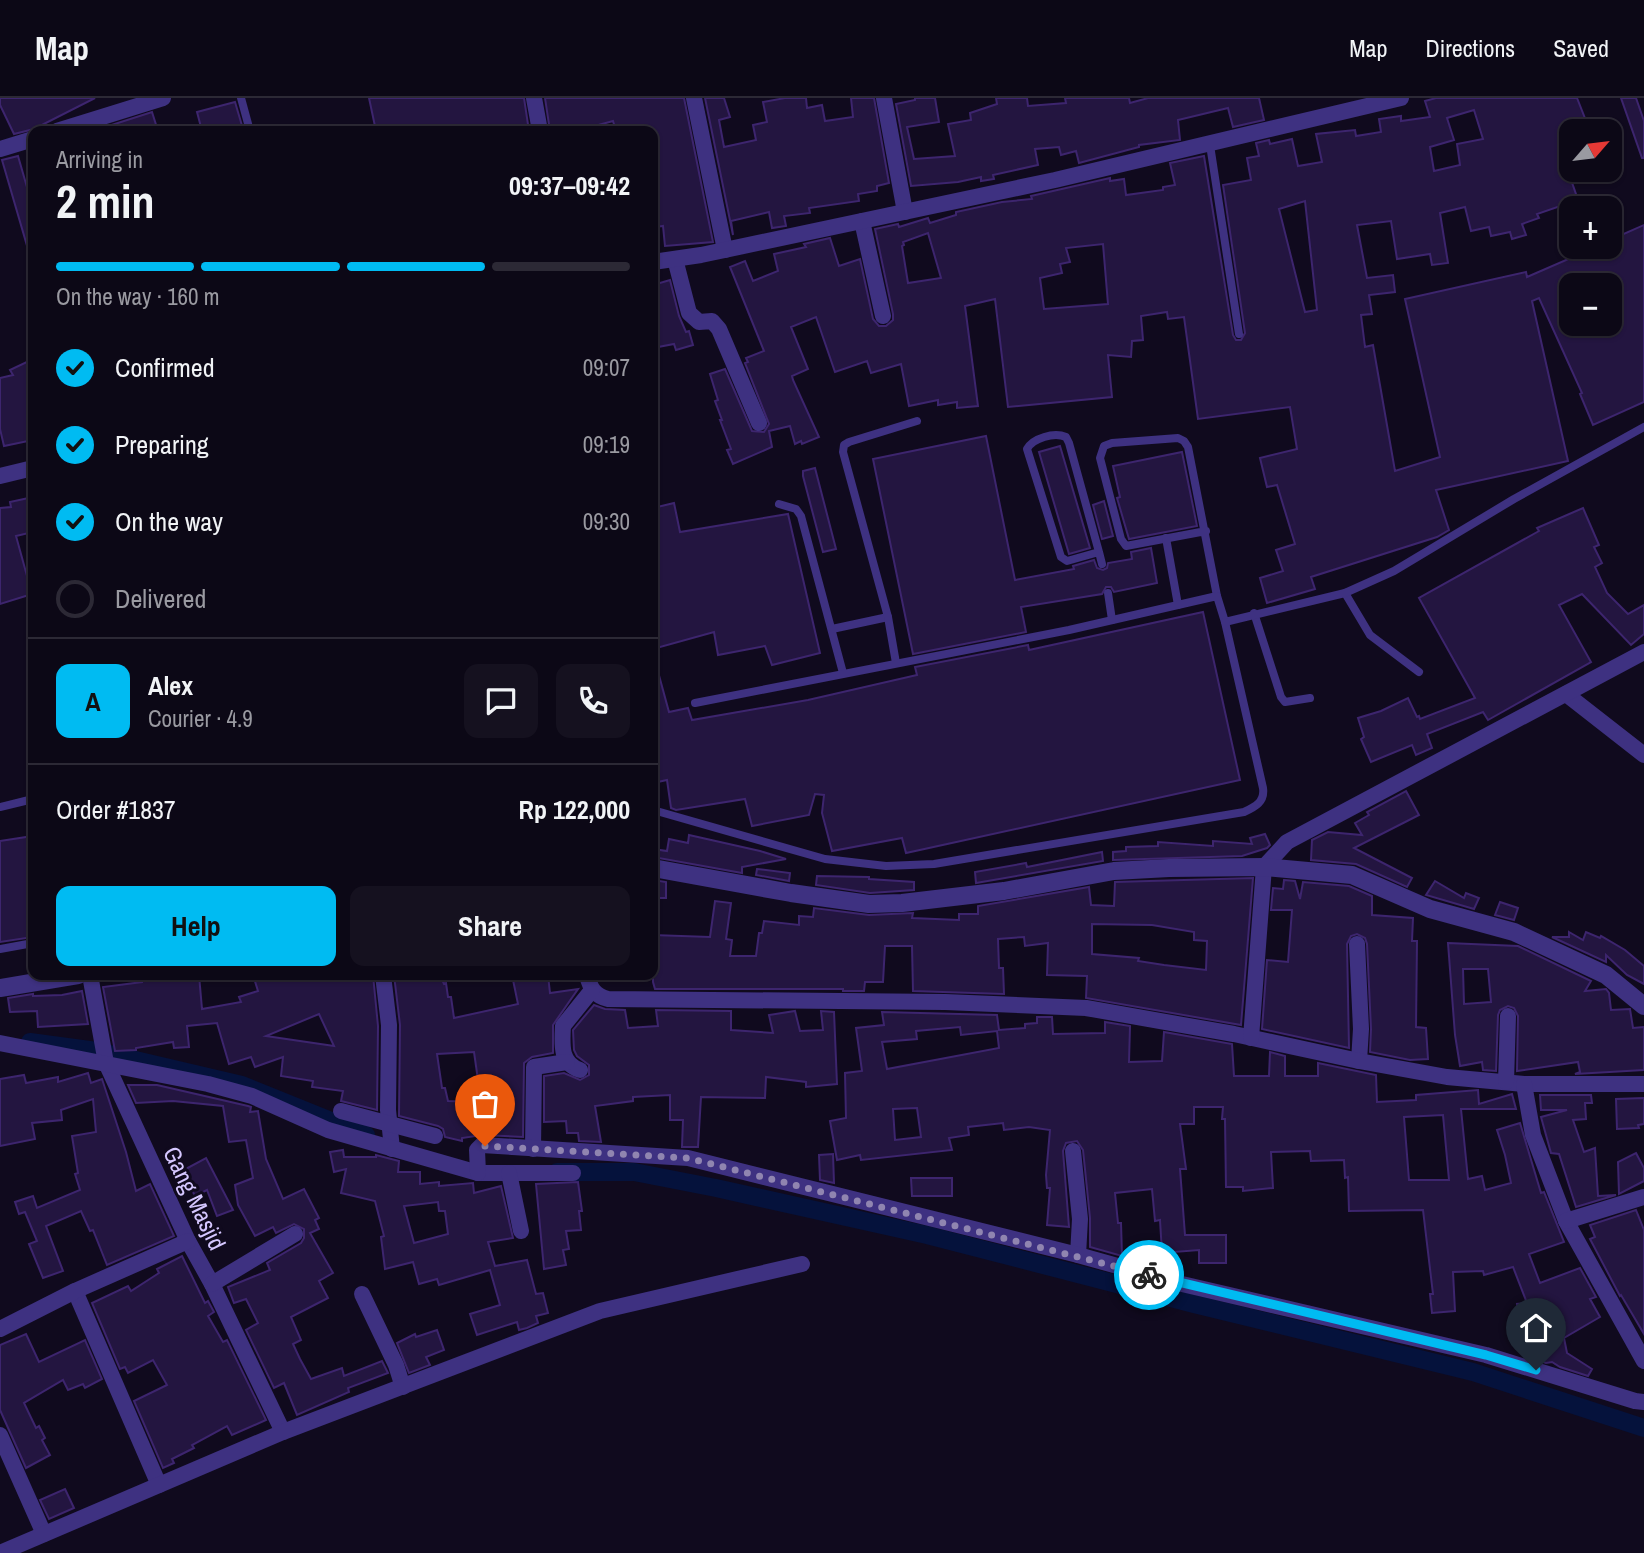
<!DOCTYPE html>
<meta charset="utf-8">
<style>
body{margin:0;font-family:"Archivo Narrow",sans-serif;background:#15111f;color:#f1f3f6;height:100vh;display:flex;flex-direction:column;font-size:26px;white-space:nowrap}
*{box-sizing:border-box;margin:0}
p{font-size:23px;color:#9a9aa1}
.icon{flex:none;width:38px;height:38px;fill:none;stroke:currentColor;stroke-width:2;stroke-linecap:round;stroke-linejoin:round}
.map{position:relative;flex:1;overflow:hidden}
.drawer{position:absolute;left:28px;top:28px;width:630px;height:854px;display:flex;flex-direction:column;background:#0c0816;border-radius:14px;box-shadow:0 2px 5px #0004,0 0 0 2px #2c2935}
.drawer>*{flex:none}
.needle{width:46px;rotate:62deg}
.fabs{position:absolute;left:1559px;top:21px;display:grid;gap:14px}
.fabs a{display:grid;place-items:center;width:63px;height:63px;border-radius:14px;background:#0c0816;box-shadow:0 2px 5px #0004,0 0 0 2px #2c2935;font-size:35px}
.pin{position:absolute;display:grid;place-items:center;width:60px;height:60px;color:#fff;margin:-72px -30px;border-radius:50% 50% 50% 0;rotate:-45deg;box-shadow:0 0 7px #0007}
.pin .icon{rotate:45deg}
.courier{position:absolute;display:grid;place-items:center;width:70px;height:70px;margin:-35px;border:5px solid #00bbf2;border-radius:50%;background:#fff;color:#222;box-shadow:0 2px 9px #0007}
.headline em{font-style:normal;font-weight:700}
.headline div{display:flex;flex-direction:column-reverse}
.headline{display:flex;align-items:center;justify-content:space-between;height:119px;padding:0 28px}
h1{font-size:46px;font-weight:700;line-height:52px}
.bar{display:grid;grid-template-columns:repeat(4,1fr);gap:10px 7px;align-content:center;height:84px;padding:0 28px}
.bar i{height:9px;border-radius:5px;background:#2c2935}
.bar .on{background:#00bbf2}
.bar p{grid-column:span 4}
.line{display:flex;align-items:center;gap:18px;padding:0 28px;border-top:2px solid #2c2935}
.line div{flex:1}
.round{display:grid;place-items:center;flex:none;width:74px;height:74px;border-radius:14px;background:#15111f}
ol{padding:0 28px;list-style:none}
li{display:flex;align-items:center;gap:21px;height:77px}
li p{margin-inline-start:auto}
li .icon{padding:7px;border-radius:50%;background:#00bbf2;color:#111;stroke-width:4}
li:last-child{color:#9a9aa1}
li i{width:38px;height:38px;border:4px solid #2c2935;border-radius:50%}
.action{display:flex;gap:14px;margin-top:auto;padding:14px 28px}
.action a{flex:1;height:80px;border-radius:14px;background:#00bbf2;color:#111;font-size:28px;font-weight:700;line-height:80px;text-align:center}
.action a+a{background:#15111f;color:#f1f3f6}
header{display:flex;align-items:center;gap:42px;box-sizing:border-box;height:98px;padding:0 35px;background:#0c0816;border-bottom:2px solid #2c2935}
header strong{font-size:33px}
nav{display:flex;gap:38px;margin-inline-start:auto;font-size:24px}
.map>svg:first-child{display:block}
.lines{fill:none;stroke-linecap:round;stroke-linejoin:round}
.canal{stroke:#05123c;stroke-width:18}
.building{fill:#231540;stroke:#3d256e;stroke-width:2;fill-rule:evenodd}
.service{stroke:#3e3181;stroke-width:8}
.minor{stroke:#3e3181;stroke-width:16}
.tertiary{stroke:#3e3181;stroke-width:18}
.done{stroke:#9085b0;stroke-width:7;stroke-dasharray:0 12.6}
.route{stroke:#00bbf2;stroke-width:9}
.labels{text-anchor:middle;dominant-baseline:central;stroke-width:6;stroke-linejoin:round;paint-order:stroke}
.street-label{font-size:24px;fill:#d5c7ff;stroke:#100a1e}
</style>
<header>
<strong>Map</strong>
<nav><a>Map</a><a>Directions</a><a>Saved</a></nav>
</header>
<div class="map">
<svg width="1644" height="1455" viewBox="0 0 1644 1455">
<rect width="100%" height="100%" fill="#100a1e"/>
<g class="lines">
<g class="canal">
<path d="M30,944L97,953L242,987L366,1037"/>
<path d="M557,1074H634L716,1090L927,1137L1194,1206L1473,1274L1644,1330"/>
</g>
</g>
<g class="building">
<path d="M0,0H95L34,31L14,36L0,7Z"/>
<path d="M369,0H524L529,33H376Z"/>
<path d="M545,0H684L713,144L665,148L663,128L656,129L653,114V33H616L613,23L584,31L585,33H550Z"/>
<path d="M705,0H724L730,19L719,22L724,49L756,42L753,27L767,24L763,4L785,0H806L807,10L822,7L825,23L853,19L851,0H874L889,85L877,88V93L858,96L859,103L809,110L810,115L784,118L786,128L772,130L769,114L731,123L733,137Z"/>
<path d="M915,0H935L939,24L907,29L914,61L955,58L948,26L971,22L970,15L997,6L996,0H1027L1028,8L1066,5L1065,0H1129L1130,5L1148,0H1259L1264,22L1233,29L1228,10L1178,22L1180,42L1139,47V49L1079,65L1076,53L1061,57L1059,49L1035,51L1038,67L993,77L994,81L981,83V79L958,84L911,88L896,6L915,2Z"/>
<path d="M1436,0H1577L1590,33H1572V68L1567,70L1578,102L1537,116L1539,120L1522,126L1526,137L1512,141L1510,134L1491,138L1489,129L1471,133L1465,109L1440,115L1448,165L1432,167L1430,156L1397,161L1391,123L1357,127L1367,180L1393,177L1395,194L1369,197L1372,216L1361,217L1365,249L1373,247L1395,373L1440,359L1405,201L1526,174L1527,179L1596,149H1610V142L1644,127V304L1593,327L1580,296L1582,295L1539,200L1532,203L1568,363L1436,392L1449,432L1437,439L1311,479L1315,491L1267,505L1260,480L1283,473L1276,452L1295,446L1277,387L1267,389L1260,360L1297,351L1290,309L1198,321L1184,219L1168,221L1167,214L1141,218L1143,242L1132,243L1131,259L1108,257L1112,299L1008,309L995,201L965,208L978,308L957,310V304L938,307V302L909,308L901,266L871,275L867,263L835,274L816,219L791,229L808,271L792,278L793,282L819,339L802,346L801,343L795,346L790,328L769,333L772,349L733,366L727,352L731,351L720,322H722L715,303L718,302L710,276L725,271L752,333L764,334L769,326L745,265L748,264L746,260L764,253L730,169L745,163L753,183L778,173L774,156L806,149L804,146L830,140L839,168L860,161L873,221L879,228H886L893,222V216L875,131L898,126L899,129L928,120L930,125L956,117V114L1002,104L1032,101L1031,98L1110,80V83L1124,81L1126,97L1163,92V89L1175,87L1170,65L1204,58L1233,237L1236,242H1241L1245,235L1223,87L1251,82L1247,60L1259,58L1256,45L1269,42L1270,46L1292,41L1298,68L1322,64L1316,36L1355,32L1356,38L1381,34L1379,21L1401,18V23L1430,19L1425,3ZM1474,12L1483,41L1457,46L1460,67L1434,73L1430,49L1454,42L1447,20ZM1305,103L1317,212L1305,214L1279,111ZM928,135L941,180L908,185L902,148L904,147L903,144ZM1103,146L1108,206L1044,211L1040,180L1062,175L1060,166L1070,164L1066,150ZM1572,187H1610V226H1572Z"/>
<path d="M1621,0H1636L1644,23V60H1642Z"/>
<path d="M235,4L243,31L234,33H202L197,14Z"/>
<path d="M152,14L158,33H96V32Z"/>
<path d="M18,58L33,110V157L30,158L2,62Z"/>
<path d="M670,182L679,218L686,234L689,233L693,247L676,252L674,246L653,250V187Z"/>
<path d="M33,261V342L4,348L0,331V280L13,277L10,272Z"/>
<path d="M986,338L1015,482L1074,471L1073,468L1094,462L1097,470L1103,472L1107,470L1108,465L1132,461L1131,454L1151,450L1157,485L1114,494L1111,489H1106L1102,496L1021,509L1026,534L913,556L873,361Z"/>
<path d="M1060,348L1090,450L1069,456L1039,354Z"/>
<path d="M1182,354L1197,428L1129,441L1117,400L1120,399L1113,368Z"/>
<path d="M815,370L836,451L823,454L803,378V373Z"/>
<path d="M33,399V434L16,438L32,496L0,506V410L11,409L10,404Z"/>
<path d="M1104,403L1113,438L1102,441L1093,407Z"/>
<path d="M674,405L680,434L788,416L820,555L772,567L765,548L718,557L714,534L653,551V443H656L653,427V410Z"/>
<path d="M1583,410L1599,447L1594,449L1602,465L1595,469L1607,495L1628,516L1644,507V536L1631,547L1582,496L1559,507L1591,564L1488,622L1483,614L1427,636L1432,650L1416,657L1412,647L1371,664L1361,641L1364,639L1358,620L1381,613L1408,600L1417,619L1419,618L1420,621L1475,600L1419,500L1539,433L1537,430Z"/>
<path d="M1203,514L1240,682L906,755L902,740L832,753L822,715L824,697L815,696L809,717L752,728L745,701L676,712L671,710L667,682L653,685V570H657L669,614L688,610L692,622L808,602L917,577L915,569L1028,547L1029,552Z"/>
<path d="M1406,693L1419,717L1354,750L1412,780L1407,789L1356,766L1311,762L1312,742L1328,734L1362,737L1355,725L1369,717L1367,714Z"/>
<path d="M1265,736L1270,747L1267,750L1242,758L1113,762V754L1126,753V749L1158,748V744L1213,748V743L1252,746L1250,740Z"/>
<path d="M689,737L760,753L786,761L742,769V775L653,759V751L667,753L669,741L688,745Z"/>
<path d="M33,738V839L0,844V743Z"/>
<path d="M1102,754L1103,763L976,785L975,774L1026,765L1027,769Z"/>
<path d="M757,771L790,775L789,783L756,777Z"/>
<path d="M817,778L869,779V781L914,784V792L870,795L816,787Z"/>
<path d="M1253,780L1241,927L1086,900L1087,878L1047,877L1048,845L1025,848L1024,839L998,841L999,870H1003L1004,896L913,893L912,848H885L883,884H865L864,893H843V891H655L653,884V837L710,839L715,803L731,805L726,841L732,842L730,858H756L759,835H762L764,823L799,827V818L813,819L814,810L869,817L913,815L912,820L959,822V816H978V808L1089,789L1091,807L1114,808L1115,784ZM1092,826L1152,827L1194,834V842L1207,843L1206,872L1164,867L1138,863L1139,860L1092,856Z"/>
<path d="M653,782L666,784V800H653Z"/>
<path d="M1284,782L1295,783L1300,801L1303,784L1349,788L1372,798V817L1413,820L1412,843H1417L1416,929L1426,930L1428,961L1410,962L1370,954L1371,931L1367,846L1365,840L1357,836L1351,838L1347,846L1349,950L1262,931L1267,862L1288,864L1292,812H1271L1273,790L1283,791Z"/>
<path d="M1435,783L1464,800L1466,795L1479,800L1474,811L1426,797Z"/>
<path d="M1500,804L1518,810L1514,822L1495,817Z"/>
<path d="M1569,834L1583,842L1586,834L1600,840L1601,838L1625,852L1644,868V886L1627,877L1606,857V864L1552,839H1569Z"/>
<path d="M1448,845L1518,848L1591,883L1585,893L1606,891L1609,895L1611,912L1630,911L1633,930L1644,929V972L1575,976L1580,974L1578,964L1517,973L1518,918L1514,910L1508,908L1500,912L1498,917L1496,973L1483,972L1482,964L1460,968L1455,937ZM1463,871H1488L1491,904L1464,906Z"/>
<path d="M155,877H199L202,911L241,904L239,899L258,893L253,877H373L378,928L377,1012L341,1003L343,993L312,989L313,983L281,978L283,959L255,969L251,959L229,966L217,925L187,928L189,949L174,950L173,944L136,950V952L115,953L103,889L142,884V880L155,879ZM319,916L334,948L266,938Z"/>
<path d="M394,877H440L444,886L446,885L448,899H451L454,920L518,906L512,877H548L550,895L578,891L553,927V955L532,959L524,965L523,1039L482,1037L462,1040V1043L445,1039L443,1031L438,1028L399,1018L400,927ZM474,954L480,996H478V1004L448,1003L445,990H442L437,956Z"/>
<path d="M82,893L88,926L38,929L37,913L10,914L8,900L33,896V898L62,897Z"/>
<path d="M594,907L605,911L625,912L628,930L658,928L656,912L731,913V932L773,935L769,917L795,913L800,933L823,932L821,913L834,914L837,986L806,989V984L766,979L765,1000L701,999L698,1049H682L683,1022H670V997L633,999V1003L595,1008L601,1044L579,1043L578,1035H567L566,1023L544,1024V978L564,975L580,982L589,977V967L577,958L574,952L573,932Z"/>
<path d="M882,914L997,917L999,932L1025,930V926L1037,925V919H1052L1053,936L1105,935V924L1130,928L1129,964L1162,963L1164,934L1232,946L1234,978H1269L1270,954L1285,958V978H1318V965L1376,977L1377,1004L1416,1002V997L1478,992L1479,1006L1512,996L1516,1011H1461L1468,1081L1482,1078L1485,1092L1511,1085L1505,1057L1497,1032L1520,1025L1541,1095L1544,1094L1564,1144L1529,1156L1540,1185L1580,1170L1596,1199L1590,1201L1600,1219L1564,1240L1567,1255L1592,1271L1588,1278L1560,1269L1552,1264L1546,1265L1526,1258L1523,1240L1521,1241L1517,1206L1527,1205L1513,1169L1484,1177L1483,1173L1453,1174L1455,1213L1432,1215L1430,1196H1433L1423,1112L1349,1113L1348,1079L1345,1080L1344,1062L1311,1063L1310,1053L1271,1054L1273,1090L1243,1093V1089H1226L1225,1021H1222L1223,1009H1194V1026H1180L1186,1071H1180L1185,1137H1226V1165H1199V1152L1162,1155L1160,1122L1155,1123L1152,1091L1115,1095L1118,1125H1121L1122,1158L1090,1149V1120L1083,1052L1077,1043L1066,1045L1063,1053L1069,1129L1047,1127L1050,1090H1047L1046,1077L1050,1032L1029,1029L1004,1032L1003,1025L968,1029L969,1037L949,1040L952,1052L861,1062L860,1057L837,1062L830,1023L846,1020L845,975L862,973L856,930L884,927ZM960,929L961,937L997,933L999,950L887,971L882,944L917,941L916,933ZM917,1010L921,1039L895,1042L893,1011ZM1443,1017L1449,1082H1409L1404,1019Z"/>
<path d="M88,975L91,985L102,981L103,984L126,1054L136,1093L150,1086L174,1138L107,1167L93,1132L90,1133L81,1113L46,1128L63,1173L43,1180L29,1146L37,1143L25,1114L19,1116L15,1104L33,1098L37,1110L80,1092L75,1076L78,1075L72,1038L96,1034L93,1001L61,1012L62,1022L32,1025L35,1041L0,1048V981L24,977L26,985L58,979V984Z"/>
<path d="M128,987H157L248,1008L251,1009L250,1014L258,1013L266,1061L283,1101L304,1091L319,1120L315,1122L319,1131L310,1135L333,1175L319,1183L328,1200L291,1219L301,1242L293,1246L300,1261L311,1281L342,1270L344,1278L382,1263L388,1275L348,1290L349,1294L297,1317L284,1285L274,1290L246,1232L258,1225L246,1201L234,1205L228,1189L270,1172L267,1165L301,1145L304,1140V1131L294,1126L276,1135L273,1129L255,1138L238,1107L235,1087L253,1080L246,1042L229,1044L223,1008L173,1003L136,1005Z"/>
<path d="M1540,997H1591L1592,1005H1585L1586,1021L1573,1022L1584,1054L1595,1050L1598,1098L1616,1097L1576,1109L1559,1056L1551,1055L1541,1019L1567,1012H1541Z"/>
<path d="M1644,1000V1026L1638,1027L1639,1030L1617,1031L1616,1001Z"/>
<path d="M343,1052L344,1059H376V1057L399,1063L398,1074H420V1086L439,1084V1088L473,1085L474,1095L501,1088L513,1140L488,1144L495,1168L527,1162L536,1196L543,1195L548,1215L536,1218L538,1225L527,1230L519,1232L517,1224L477,1237L470,1216L500,1207L490,1172L439,1187L437,1181L419,1186L413,1164L385,1171L381,1139L384,1138L375,1103L341,1095L346,1071L334,1074L330,1054ZM438,1104L439,1113H445L448,1136L414,1145L404,1108Z"/>
<path d="M1636,1055L1644,1070V1083L1619,1096L1618,1064Z"/>
<path d="M833,1056L834,1085L820,1082L819,1057Z"/>
<path d="M206,1060L233,1112L217,1118L207,1092L195,1098L182,1073Z"/>
<path d="M911,1080H952V1098H912Z"/>
<path d="M578,1084L582,1113H579L581,1132L566,1133L569,1151L563,1152L566,1167L544,1171L536,1086Z"/>
<path d="M1636,1112L1644,1132V1236L1621,1197L1620,1198L1590,1141L1595,1139L1590,1127Z"/>
<path d="M182,1158L205,1205L208,1203L214,1214L208,1218L223,1244L227,1242L266,1322L232,1337L227,1328L192,1347L194,1350L172,1361L174,1365L163,1370L134,1303L167,1287L153,1262L128,1275L125,1269L120,1271L92,1205L128,1188L131,1193L159,1175L157,1171Z"/>
<path d="M437,1232L444,1252L426,1259L430,1267L409,1275L397,1245L415,1236L416,1239Z"/>
<path d="M26,1236L39,1264L85,1242L102,1281L85,1290L83,1286L68,1292L63,1282L24,1305L36,1330L39,1328L45,1340L42,1342L50,1357L26,1370L0,1312V1247Z"/>
<path d="M65,1391L74,1410L49,1421L40,1402Z"/>
</g>
<g class="lines">
<g class="service">
<path d="M241,0L250,33"/>
<path d="M1210,47L1239,236"/>
<path d="M779,406L796,411L801,418L843,575"/>
<path d="M1206,433L1126,448L1121,441L1100,360L1104,348L1112,345L1178,340L1184,343L1188,349L1217,498"/>
<path d="M1166,440L1178,507"/>
<path d="M1099,454L1067,463L1061,459L1027,351C1033,340 1054,334 1066,339L1069,345L1099,454L1102,466"/>
<path d="M1108,495L1112,522"/>
<path d="M1345,495L1370,537L1419,574"/>
<path d="M1254,515L1281,599L1285,604L1310,600"/>
<path d="M832,531L888,519"/>
<path d="M896,565L888,519L843,354L844,347L849,344L917,323"/>
<path d="M695,605L1069,532L1217,498L1225,524L1345,495L1394,473L1514,401L1644,329"/>
<path d="M0,709L33,701"/>
<path d="M653,712L825,761L886,768L934,766L1244,714C1255,709 1265,704 1263,690L1225,524"/>
<path d="M0,851L33,845"/>
</g>
<g class="minor">
<path d="M534,0L540,33"/>
<path d="M694,0L725,152"/>
<path d="M884,0L905,114"/>
<path d="M57,33L163,0"/>
<path d="M0,51L33,41"/>
<path d="M862,123L883,218"/>
<path d="M675,161L689,215L699,224L712,223L719,231L759,325"/>
<path d="M653,164L701,157L1055,82L1401,0"/>
<path d="M0,378L33,370"/>
<path d="M1566,596L1644,657"/>
<path d="M1357,846L1361,931L1359,963"/>
<path d="M90,877L106,965L188,1143L212,1186L283,1334"/>
<path d="M383,877L389,927L388,1012L392,1051"/>
<path d="M587,877C590,890 595,898 608,901L945,904L1086,910L1234,936L1359,963L1447,979L1524,986H1644"/>
<path d="M1251,940L1264,769L1287,744L1644,554"/>
<path d="M0,945L208,986L252,998L328,1032L478,1075H573"/>
<path d="M580,972C560,965 562,947 563,928L592,892"/>
<path d="M1506,984L1508,918"/>
<path d="M1524,986L1533,1037L1566,1123L1644,1263"/>
<path d="M341,1013L435,1038"/>
<path d="M533,1051L534,969L567,964"/>
<path d="M1073,1053L1080,1121L1078,1157"/>
<path d="M478,1075L477,1052L482,1047L688,1060L1078,1157L1182,1186L1486,1257L1635,1303L1644,1304"/>
<path d="M509,1075L521,1133"/>
<path d="M1566,1123L1644,1099"/>
<path d="M212,1186L295,1136"/>
<path d="M75,1193L159,1387"/>
<path d="M362,1196L396,1267L403,1289"/>
<path d="M0,1231L75,1193L188,1143"/>
<path d="M0,1337L44,1436"/>
<path d="M0,1455L283,1334L600,1213L802,1166"/>
</g>
<g class="tertiary">
<path d="M653,770L791,795L869,806L902,805L1004,793L1114,773L1169,770L1264,769L1352,777L1430,811L1514,834L1606,877L1644,908"/>
<path d="M0,890L78,877"/>
</g>
</g>
<g class="lines">
<path class="done" d="M485,1048L688,1060L1149,1177"/>
<path class="route" d="M1149,1177L1486,1257L1536,1272"/>
</g>
<g class="labels">
<g class="street-label">
<text transform="translate(195 1100) rotate(64)">Gang Masjid</text>
</g>
</g>
</svg>
<div class="fabs">
<a><svg class="needle" viewBox="-14 -14 28 28"><path d="M0-13l5 13h-10z" fill="#e53935"/><path d="M0 13l5-13h-10z" fill="#9a9aa1"/></svg></a>
<a>+</a>
<a>−</a>
</div>
<div class="pin" style="left:485px;top:1048px;background:#ea580c"><svg class="icon" aria-label="bag" viewBox="0 0 24 24"><path d="M5 8h14l-1 12H6zM9 8a3 3 0 0 1 6 0"/></svg></div>
<div class="pin" style="left:1536px;top:1272px;background:#1f2937"><svg class="icon" aria-label="home" viewBox="0 0 24 24"><path d="M3 11l9-7 9 7M6 9v11h12V9"/></svg></div>
<div class="courier" style="left:1149px;top:1177px"><svg class="icon" aria-label="bike" viewBox="0 0 24 24"><circle cx="6" cy="16" r="4"/><circle cx="18" cy="16" r="4"/><path d="M6 16l4-8h5l3 8M10 8l3 8H6M13 5h3"/></svg></div>
<section class="drawer">
<div class="headline"><div><h1>2 min</h1><p>Arriving in</p></div><em>09:37–09:42</em></div>
<div class="bar"><i class="on"></i><i class="on"></i><i class="on"></i><i></i><p>On the way · 160 m</p></div>
<ol>
<li><svg class="icon" aria-label="check" viewBox="0 0 24 24"><path d="M5 12l5 5 9-10"/></svg>Confirmed<p>09:07</p></li>
<li><svg class="icon" aria-label="check" viewBox="0 0 24 24"><path d="M5 12l5 5 9-10"/></svg>Preparing<p>09:19</p></li>
<li><svg class="icon" aria-label="check" viewBox="0 0 24 24"><path d="M5 12l5 5 9-10"/></svg>On the way<p>09:30</p></li>
<li><i></i>Delivered</li>
</ol>
<div class="line" style="height:126px"><b class="round" style="background:#00bbf2;color:#111">A</b><div><b>Alex</b><p>Courier · 4.9</p></div><a class="round"><svg class="icon" aria-label="chat" viewBox="0 0 24 24"><path d="M4 5h16v11H9l-5 4z"/></svg></a><a class="round"><svg class="icon" aria-label="phone" viewBox="0 0 24 24"><path d="M5 4h4l2 5-3 2q2 4 5 5l2-3 5 2v4C11 20 4 13 5 4z"/></svg></a></div>
<div class="line" style="height:91px"><div>Order #1837</div><b>Rp 122,000</b></div>
<div class="action"><a>Help</a><a>Share</a></div>
</section>
</div>
